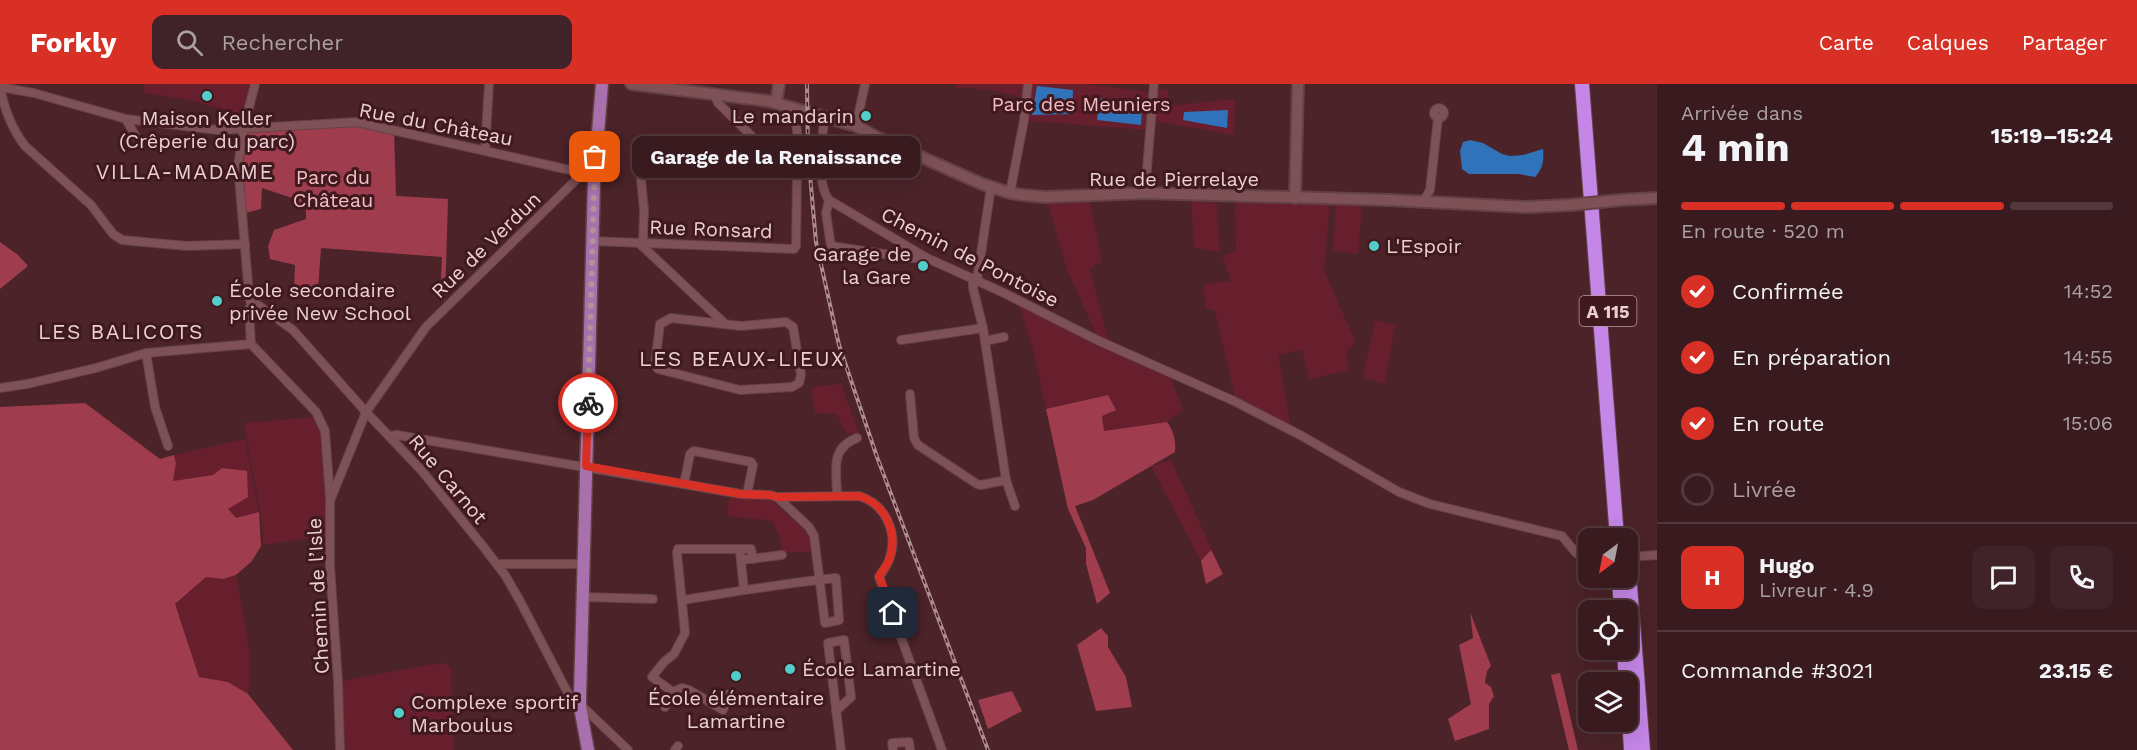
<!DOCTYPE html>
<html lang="fr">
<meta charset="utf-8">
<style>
body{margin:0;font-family:"Work Sans",sans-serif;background:#3f2328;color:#f1f3f6;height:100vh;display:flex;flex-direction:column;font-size:22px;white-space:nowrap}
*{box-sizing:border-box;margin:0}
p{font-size:20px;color:#aba1a4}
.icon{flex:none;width:33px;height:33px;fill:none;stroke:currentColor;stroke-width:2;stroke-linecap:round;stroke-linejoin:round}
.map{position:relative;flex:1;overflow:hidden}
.drawer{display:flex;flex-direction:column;background:#381a1f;width:480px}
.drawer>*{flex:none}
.needle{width:39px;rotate:212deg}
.controls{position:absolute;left:1578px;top:444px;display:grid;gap:12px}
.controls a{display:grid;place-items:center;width:60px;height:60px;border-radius:12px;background:#381a1f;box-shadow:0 6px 24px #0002,0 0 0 2px #52383d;font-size:30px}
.pin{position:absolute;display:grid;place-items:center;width:51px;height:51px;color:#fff;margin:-26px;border-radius:12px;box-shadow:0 3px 9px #0006}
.courier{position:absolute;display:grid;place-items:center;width:60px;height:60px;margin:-30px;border:4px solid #d93025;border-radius:50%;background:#fff;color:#222;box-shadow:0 2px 8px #0007}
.bubble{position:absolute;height:42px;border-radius:12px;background:#381a1f;box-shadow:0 6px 24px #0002,0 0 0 2px #52383d;font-size:20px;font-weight:700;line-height:42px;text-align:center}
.overview em{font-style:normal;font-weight:700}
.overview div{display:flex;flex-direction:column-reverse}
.overview{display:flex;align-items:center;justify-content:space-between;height:102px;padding:0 24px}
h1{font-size:39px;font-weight:700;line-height:45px}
.bar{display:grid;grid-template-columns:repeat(4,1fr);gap:9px 6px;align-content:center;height:72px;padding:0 24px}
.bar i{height:8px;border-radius:4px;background:#52383d}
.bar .on{background:#d93025}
.bar p{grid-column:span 4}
.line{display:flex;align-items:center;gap:15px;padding:0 24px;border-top:2px solid #52383d}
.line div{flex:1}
.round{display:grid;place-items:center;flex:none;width:63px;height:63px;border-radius:12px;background:#3f2328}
ol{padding:0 24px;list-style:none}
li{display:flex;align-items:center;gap:18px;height:66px}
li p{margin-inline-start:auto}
li .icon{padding:6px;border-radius:50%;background:#d93025;color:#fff;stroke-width:4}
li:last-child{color:#aba1a4}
li i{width:33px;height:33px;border:3px solid #52383d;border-radius:50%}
header{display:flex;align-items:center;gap:36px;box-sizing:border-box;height:84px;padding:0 30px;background:#d93025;color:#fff}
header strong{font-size:28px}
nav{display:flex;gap:33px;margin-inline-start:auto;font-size:21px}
.search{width:420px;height:54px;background:#3f2328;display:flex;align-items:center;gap:15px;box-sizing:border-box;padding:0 21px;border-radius:12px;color:#aba1a4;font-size:22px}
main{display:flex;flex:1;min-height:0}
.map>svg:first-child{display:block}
.green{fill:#671f2d}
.forest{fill:#9f3d4e}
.water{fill:#3073ba}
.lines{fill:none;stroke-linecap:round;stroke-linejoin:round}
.street-casing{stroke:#644147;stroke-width:10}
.secondary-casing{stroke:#644147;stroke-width:14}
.primary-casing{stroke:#644147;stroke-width:15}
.highway-casing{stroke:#644147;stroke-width:16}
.street{stroke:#7e5156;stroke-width:8}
.secondary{stroke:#7e5156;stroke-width:10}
.primary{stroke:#a871ad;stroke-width:12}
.highway{stroke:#c486e7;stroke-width:14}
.rail-casing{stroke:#ac8c90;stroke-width:4}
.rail{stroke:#40191f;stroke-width:1.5;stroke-dasharray:4.5;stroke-linecap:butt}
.secondary-bridge-casing{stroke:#644147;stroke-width:14;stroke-linecap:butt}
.secondary-bridge{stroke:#7e5156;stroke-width:10}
.done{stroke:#b39398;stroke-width:6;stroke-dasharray:0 10.8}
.route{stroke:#d93025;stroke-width:8}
.poi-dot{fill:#53cdca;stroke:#40191f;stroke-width:2}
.labels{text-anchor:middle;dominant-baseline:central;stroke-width:6;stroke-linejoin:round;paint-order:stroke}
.shield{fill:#40191f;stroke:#b8999d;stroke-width:1.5}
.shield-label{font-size:18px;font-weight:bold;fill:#ebd0d3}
.park-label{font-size:20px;fill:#f5bec3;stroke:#40191f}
.poi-label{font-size:20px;fill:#ebd0d3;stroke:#40191f;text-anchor:start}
.street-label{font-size:20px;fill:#ebd0d3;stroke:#40191f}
.neighbourhood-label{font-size:21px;letter-spacing:1.5px;fill:#ebd0d3;stroke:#40191f}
</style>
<header>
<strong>Forkly</strong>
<div class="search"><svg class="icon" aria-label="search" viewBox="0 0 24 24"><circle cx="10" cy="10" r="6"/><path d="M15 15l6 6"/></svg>Rechercher</div>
<nav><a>Carte</a><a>Calques</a><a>Partager</a></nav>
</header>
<main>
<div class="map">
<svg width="1657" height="666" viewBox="0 0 1657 666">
<rect width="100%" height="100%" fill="#4b2329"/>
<g class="green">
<path d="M145,0H252L245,32L191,16L144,9Z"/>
<path d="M956,0H1086L1149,8L1147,46L1022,36L1026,15C1003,7 980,4 955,4Z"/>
<path d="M1168,5V22L1235,15L1234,51L1154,37L1155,6Z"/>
<path d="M1088,110L1102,177L1090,185L1110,263L1169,291L1183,325L1167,338L1104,347L1102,332L1108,311L1046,325L1034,269L1018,217L1100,259L1067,185L1046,113Z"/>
<path d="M1191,112H1216L1220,168L1194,164Z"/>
<path d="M1235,112L1330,118L1324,186L1356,259L1346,267L1349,286L1309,295L1302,266L1278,271L1290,340L1287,346L1235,313L1215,227L1206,224L1203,200L1231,197L1222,172L1236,166Z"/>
<path d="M1336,120L1362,122L1358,170L1333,167Z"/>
<path d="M1375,236L1395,242L1385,300L1363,293Z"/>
<path d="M841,300L860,352L857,353L852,349L847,350L837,330L815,329L811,303Z"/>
<path d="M315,333L316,338H318L322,346L327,405L325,408L326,452L263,461L262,438L244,339Z"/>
<path d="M245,355L259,428L235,435L228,425L222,384L213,391L173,397L176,379L174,371Z"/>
<path d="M1171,376L1223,490L1206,500L1201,477L1151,382Z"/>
<path d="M729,414L770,415L804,445L810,456L812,468H782L780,453L772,437L727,432Z"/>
<path d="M236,491C242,526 255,577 248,610L228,598L199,593L175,520L206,493L223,495Z"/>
<path d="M441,579L448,580L451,585L454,666H345L342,602L345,596Z"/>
</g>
<g class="forest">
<path d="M357,38L394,46L396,112L448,115L445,216L440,217L442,173L321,164L318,206L294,205L295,181L270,175L268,162L274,146L306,135V123L292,114L262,104L261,125L242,130L238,82L244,43Z"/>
<path d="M0,158L18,171L28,182L0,205Z"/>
<path d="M1108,311L1116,326L1102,332L1104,347L1167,338C1174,348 1176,356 1175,368L1093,416L1075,422L1110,509L1097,520L1086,480V464L1068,425L1046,325Z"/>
<path d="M85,319L160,375L174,371L176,379L173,397L213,391L222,384L247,387L248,413L228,425L236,434L259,428L261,462L252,477L236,491L223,495L206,493L175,520L199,593L228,598L248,610L293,666H0V323Z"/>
<path d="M1211,466L1223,490L1206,500L1201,477Z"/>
<path d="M1470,528L1491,582L1487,587L1485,599L1491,603L1494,612L1489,620V645L1455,657L1448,635L1471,620L1459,561L1473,554Z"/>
<path d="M1101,544L1108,552V563L1126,593L1132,623L1096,627L1077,561Z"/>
<path d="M1560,589L1578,666H1569L1551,591Z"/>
<path d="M1012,607L1022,627L988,645L978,616Z"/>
</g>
<g class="water">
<path d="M1037,2L1073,6L1072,30L1032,31Z"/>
<path d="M1099,14L1142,20L1141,41L1097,36Z"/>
<path d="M1228,26L1227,44L1183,36L1184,28Z"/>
<path d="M1470,56L1483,59L1502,70L1510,72L1523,71L1543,65C1544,76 1543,85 1535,93L1519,90H1469L1462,85L1460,67L1463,58Z"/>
</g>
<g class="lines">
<g class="street-casing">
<g id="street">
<path d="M0,3L34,9L126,35L218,46L357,38L583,89"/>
<path d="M0,3C4,24 12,45 25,62L91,121L113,150L122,156L187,162L245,160"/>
<path d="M714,9L718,19L773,73L797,92"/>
<circle cx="1439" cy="29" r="5"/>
<path d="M825,31C822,55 815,96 829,116L927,174L1004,209L1097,256L1234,317L1302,352L1399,408L1430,420L1562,452L1576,469L1588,475"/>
<path d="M126,35L136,53"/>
<path d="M856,42L865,0"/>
<path d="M485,67L489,0"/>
<path d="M1010,109L1024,36L1028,0"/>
<path d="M1145,109L1154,0"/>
<path d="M829,116L826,129L831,162L910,174H925"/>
<path d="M1423,118L1430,106L1438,34"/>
<path d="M592,157L794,165L796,162L797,92L800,71L794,24"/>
<path d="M639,159L724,239"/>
<path d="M643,159L644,126L638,65L653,63"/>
<path d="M973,194V204L983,244L1006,396L1015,422"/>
<path d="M977,196L991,103"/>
<path d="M251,220L258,221L293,246L366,328L422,387L482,461L505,491L520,517L572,617L584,624L628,666"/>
<path d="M671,234L741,242L786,238L793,243L801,291L799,299L792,303L740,306L658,285L655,280L660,240Z"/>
<path d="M901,256L983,244"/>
<path d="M985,257L1004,253"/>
<path d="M251,260L249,226L251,220L249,211L238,82L244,43L255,0"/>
<path d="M251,260L316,328L325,347L330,413"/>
<path d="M146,269L155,323L168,362"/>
<path d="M0,304L27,300L96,284L146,269L251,260"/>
<path d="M910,310L914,354L918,361L977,400L981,401L1006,396"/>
<path d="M390,352L397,351L741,410L770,411L777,413L859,412C886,420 899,450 889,476C887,482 883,487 879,493L942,666"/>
<path d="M684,400L690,370L694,367L751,378L753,381L747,410"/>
<path d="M837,412C837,387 829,365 857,354"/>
<path d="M737,465H751L753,475"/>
<path d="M1628,473L1657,471"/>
<path d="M741,476L782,471"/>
<path d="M498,481L502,480H575"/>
<path d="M583,513L653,515"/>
<path d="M683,516C734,508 785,499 836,494L839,536L825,539L814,452L809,443L777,413"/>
<path d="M673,608L682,604L689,606L723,626L729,610"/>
<path d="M665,623L673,608L652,593L664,578L674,570L685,549L677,469L678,465H737L740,468L744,506"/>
<path d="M836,627L851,613L844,556L828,559L841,666"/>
<path d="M340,666L338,597L330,482V417L366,328L426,243L583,89L595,84"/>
<path d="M675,666L678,662"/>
<path d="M893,666L892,659L909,658L910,666"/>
</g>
</g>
<g class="secondary-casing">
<g id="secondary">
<path d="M631,0L768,17L856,42L876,53L982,100L1010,109L1023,111L1046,113L1145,109L1389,116L1527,123L1570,121"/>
<path d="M776,19L779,0"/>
<path d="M1295,114L1298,0"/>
<path d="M1621,116L1657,114"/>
</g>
</g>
<g class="primary-casing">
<path id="primary" d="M588,666L580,623V612L594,98L602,0"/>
</g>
<g class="highway-casing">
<g id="highway">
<path d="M1582,0L1617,454"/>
<path d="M1628,476L1643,666"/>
<path d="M1619,494L1621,526"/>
<path d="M1624,566L1626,598"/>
<path d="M1628,616L1631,666"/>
</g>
</g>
<use href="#street" class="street"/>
<use href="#secondary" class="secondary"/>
<use href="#primary" class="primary"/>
<use href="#highway" class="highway"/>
<g class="rail-casing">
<path id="rail" d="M807,0L808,69L816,158L839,261L877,373L988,666"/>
</g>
<use href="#rail" class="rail"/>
<g class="secondary-bridge-casing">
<path id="secondary-bridge" d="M1570,121L1621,116"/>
</g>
<use href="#secondary-bridge" class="secondary-bridge"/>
</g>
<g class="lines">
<path class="done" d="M588,319L595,73"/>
<path class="route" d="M588,319L586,382L741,410L770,411L777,413L859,412C886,420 899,450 889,476C887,482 882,487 879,492L893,529"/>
</g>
<g class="poi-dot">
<circle cx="207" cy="12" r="6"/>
<circle cx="866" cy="32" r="6"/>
<circle cx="1374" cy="162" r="6"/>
<circle cx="923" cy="182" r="6"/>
<circle cx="217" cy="217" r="6"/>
<circle cx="790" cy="585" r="6"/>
<circle cx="736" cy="592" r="6"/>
<circle cx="399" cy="629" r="6"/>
</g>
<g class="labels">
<rect class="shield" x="1579.5" y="212" width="57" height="30" rx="4.5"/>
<g class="shield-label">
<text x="1608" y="227">A 115</text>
</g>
<g class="park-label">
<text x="1081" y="20">Parc des Meuniers</text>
<text x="333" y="93">Parc du<tspan x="333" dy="23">Château</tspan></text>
</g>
<g class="poi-label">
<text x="854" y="32" text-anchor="end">Le mandarin</text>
<text x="207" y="34" text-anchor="middle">Maison Keller<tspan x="207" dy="23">(Crêperie du parc)</tspan></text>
<text x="1386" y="162">L'Espoir</text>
<text x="911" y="170" text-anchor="end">Garage de<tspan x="911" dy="23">la Gare</tspan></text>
<text x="229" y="206">École secondaire<tspan x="229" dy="23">privée New School</tspan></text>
<text x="802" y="585">École Lamartine</text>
<text x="736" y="614" text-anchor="middle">École élémentaire<tspan x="736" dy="23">Lamartine</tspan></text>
<text x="411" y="618">Complexe sportif<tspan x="411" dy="23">Marboulus</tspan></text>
</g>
<g class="street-label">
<text transform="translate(436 40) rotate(11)">Rue du Château</text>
<text x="1174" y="95">Rue de Pierrelaye</text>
<text transform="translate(711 145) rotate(2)">Rue Ronsard</text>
<text transform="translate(486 161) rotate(-44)">Rue de Verdun</text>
<text transform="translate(970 173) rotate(27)">Chemin de Pontoise</text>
<text transform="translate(448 395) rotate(50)">Rue Carnot</text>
<text transform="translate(318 512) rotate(-93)">Chemin de l’Isle</text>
</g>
<g class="neighbourhood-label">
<text x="185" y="87">VILLA-MADAME</text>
<text x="121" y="247">LES BALICOTS</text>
<text x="742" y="274">LES BEAUX-LIEUX</text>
</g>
</g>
</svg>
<div class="controls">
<a><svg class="needle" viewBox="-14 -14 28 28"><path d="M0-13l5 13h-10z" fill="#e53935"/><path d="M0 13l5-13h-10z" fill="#aba1a4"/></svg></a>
<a><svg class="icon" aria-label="locate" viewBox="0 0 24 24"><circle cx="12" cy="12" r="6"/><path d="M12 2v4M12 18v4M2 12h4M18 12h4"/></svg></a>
<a><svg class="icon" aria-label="layers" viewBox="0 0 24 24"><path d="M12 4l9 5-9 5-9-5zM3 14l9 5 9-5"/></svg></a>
</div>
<div class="pin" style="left:595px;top:73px;background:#ea580c"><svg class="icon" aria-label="bag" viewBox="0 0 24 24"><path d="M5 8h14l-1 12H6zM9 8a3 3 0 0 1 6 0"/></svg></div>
<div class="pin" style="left:893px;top:529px;background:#1f2937"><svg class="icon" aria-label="home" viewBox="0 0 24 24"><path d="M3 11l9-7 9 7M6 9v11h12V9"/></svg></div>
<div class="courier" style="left:588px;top:319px"><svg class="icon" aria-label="bike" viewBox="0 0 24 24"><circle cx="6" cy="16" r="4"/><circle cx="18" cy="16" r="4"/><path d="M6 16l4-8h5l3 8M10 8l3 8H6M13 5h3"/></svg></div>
<div class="bubble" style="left:632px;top:52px;width:288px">Garage de la Renaissance</div>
</div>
<section class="drawer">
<div class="overview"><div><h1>4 min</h1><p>Arrivée dans</p></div><em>15:19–15:24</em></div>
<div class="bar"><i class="on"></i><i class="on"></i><i class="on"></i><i></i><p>En route · 520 m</p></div>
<ol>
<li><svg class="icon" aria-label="check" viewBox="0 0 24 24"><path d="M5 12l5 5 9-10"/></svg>Confirmée<p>14:52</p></li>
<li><svg class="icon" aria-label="check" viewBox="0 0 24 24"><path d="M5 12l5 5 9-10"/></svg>En préparation<p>14:55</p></li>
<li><svg class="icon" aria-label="check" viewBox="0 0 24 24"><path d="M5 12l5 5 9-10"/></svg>En route<p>15:06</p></li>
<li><i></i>Livrée</li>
</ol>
<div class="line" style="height:108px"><b class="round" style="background:#d93025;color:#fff">H</b><div><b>Hugo</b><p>Livreur · 4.9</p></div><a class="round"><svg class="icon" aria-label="chat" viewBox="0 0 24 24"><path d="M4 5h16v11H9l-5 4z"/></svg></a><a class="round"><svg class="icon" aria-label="phone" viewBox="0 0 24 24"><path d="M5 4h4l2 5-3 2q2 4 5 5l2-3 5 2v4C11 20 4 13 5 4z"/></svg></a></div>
<div class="line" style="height:78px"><div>Commande #3021</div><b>23.15 €</b></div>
</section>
</main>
